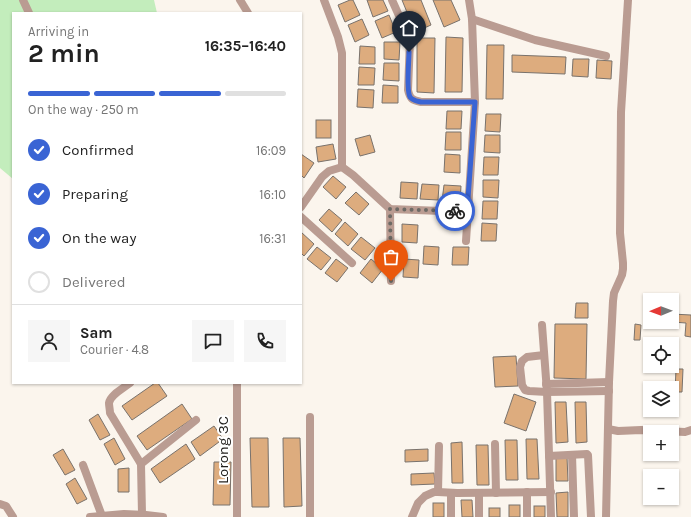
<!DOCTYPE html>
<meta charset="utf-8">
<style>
body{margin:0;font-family:Karla,sans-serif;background:#f6f6f6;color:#222;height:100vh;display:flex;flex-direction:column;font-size:15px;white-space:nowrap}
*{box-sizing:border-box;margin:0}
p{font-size:13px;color:#767676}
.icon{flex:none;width:22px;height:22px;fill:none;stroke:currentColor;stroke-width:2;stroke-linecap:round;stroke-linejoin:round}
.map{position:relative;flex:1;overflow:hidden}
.sheet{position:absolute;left:12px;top:12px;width:290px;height:372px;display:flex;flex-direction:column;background:#fff;border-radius:0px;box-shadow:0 1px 3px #0004}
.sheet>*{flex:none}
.needle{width:26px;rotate:269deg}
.fabs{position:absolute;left:643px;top:293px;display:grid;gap:8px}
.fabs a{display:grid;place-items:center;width:36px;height:36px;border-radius:0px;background:#fff;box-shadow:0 1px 3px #0004;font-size:20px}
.pin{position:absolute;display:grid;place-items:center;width:34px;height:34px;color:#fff;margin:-41px -17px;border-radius:50% 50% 50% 0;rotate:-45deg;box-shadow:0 0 4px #0007}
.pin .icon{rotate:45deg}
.courier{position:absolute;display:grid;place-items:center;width:40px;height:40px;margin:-20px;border:3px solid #3a64d4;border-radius:50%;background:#fff;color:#222;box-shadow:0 1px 5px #0007}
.summary em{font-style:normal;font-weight:700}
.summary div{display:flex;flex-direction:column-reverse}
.summary{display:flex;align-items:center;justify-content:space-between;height:68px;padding:0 16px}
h1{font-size:26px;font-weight:700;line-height:30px}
.bar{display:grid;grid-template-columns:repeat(4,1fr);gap:6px 4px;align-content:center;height:48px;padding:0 16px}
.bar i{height:5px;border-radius:3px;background:#e0e0e0}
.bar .active{background:#3a64d4}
.bar p{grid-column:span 4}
.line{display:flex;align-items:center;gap:10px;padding:0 16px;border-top:1px solid #e0e0e0}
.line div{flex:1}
.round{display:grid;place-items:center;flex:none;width:42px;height:42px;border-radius:0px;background:#f6f6f6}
ol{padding:0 16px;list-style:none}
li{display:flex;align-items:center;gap:12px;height:44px}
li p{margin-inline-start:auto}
li .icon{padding:4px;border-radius:50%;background:#3a64d4;color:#fff;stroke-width:4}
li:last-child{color:#767676}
li i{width:22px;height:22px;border:2px solid #e0e0e0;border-radius:50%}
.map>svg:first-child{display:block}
.green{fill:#c3edbc}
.building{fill:#ddac7e;stroke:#79726c}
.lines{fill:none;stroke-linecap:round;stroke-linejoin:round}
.minor{stroke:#ba9c92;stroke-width:8}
.done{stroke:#6d6a65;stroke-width:4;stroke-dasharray:0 7.2}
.route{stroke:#3a64d4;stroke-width:5}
.labels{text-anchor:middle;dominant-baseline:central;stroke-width:4;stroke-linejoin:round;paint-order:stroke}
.street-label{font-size:15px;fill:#211f1c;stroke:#fff}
</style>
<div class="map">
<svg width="691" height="517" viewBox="0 0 691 517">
<rect width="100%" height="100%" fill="#fbf5ed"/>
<path class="green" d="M0,0H154L157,13H13V179L0,168Z"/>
<g class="building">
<path d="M350,0H353L360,15L345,22L338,5Z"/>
<path d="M367,0H383L388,11L373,17Z"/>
<path d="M402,0H421L431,25L415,32Z"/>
<path d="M433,0H451L460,20L444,27Z"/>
<path d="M389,15L396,32L382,38L375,21Z"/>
<path d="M362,19L369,35L355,42L348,25Z"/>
<path d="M446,37L463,38L462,92H445Z"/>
<path d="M417,38H435L434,93L417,92Z"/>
<path d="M384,42H400L399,60L384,59Z"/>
<path d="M487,45H504L503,99H486Z"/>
<path d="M360,46L375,47V64H359Z"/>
<path d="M512,55L566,57L565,74L512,72Z"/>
<path d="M573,59H589L588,77L572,76Z"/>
<path d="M597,60L612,61L611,79L596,78Z"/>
<path d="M384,63H399V81L383,80Z"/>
<path d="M359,67L375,68L374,85H358Z"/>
<path d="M383,85L398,86V103H382Z"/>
<path d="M358,89L374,90L373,108L357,107Z"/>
<path d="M447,111H462L461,129H446Z"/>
<path d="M486,114H501L500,132L485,131Z"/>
<rect x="316" y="120" width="15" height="18"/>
<path d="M446,132H461V150H445Z"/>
<path d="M370,135L375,152L360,156L355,139Z"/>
<path d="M485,135H500V153L484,152Z"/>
<path d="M333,144L336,159L318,162L316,147Z"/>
<path d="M301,154L314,163L304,178L301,175Z"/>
<path d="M445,154L460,155V173L444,172Z"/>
<path d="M484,157H499L498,175H483Z"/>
<path d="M333,176L346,187L336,199L323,187Z"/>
<path d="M483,180H499L498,198L483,197Z"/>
<path d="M401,182L418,183L417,199L400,198Z"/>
<path d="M422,184L439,185L438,200L420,199Z"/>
<path d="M444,185L461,186L460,202L442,201Z"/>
<path d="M356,192L369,204L359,215L345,203Z"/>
<path d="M483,201H498L497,219H482Z"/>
<path d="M329,209L342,220L332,232L319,220Z"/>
<path d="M345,222L358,234L348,246L335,234Z"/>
<path d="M482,223L497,224L496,241H481Z"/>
<path d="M402,224L418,225L417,243L402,242Z"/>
<path d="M301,232L314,244L304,256L301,253Z"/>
<path d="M361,237L375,248L365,260L351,249Z"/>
<path d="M424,246L439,247L438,265L423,264Z"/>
<path d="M317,247L331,258L321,270L307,259Z"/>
<path d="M453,247H469L468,265H452Z"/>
<path d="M336,259L348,268L337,282L325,273Z"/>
<path d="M371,259L383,269L372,283L360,273Z"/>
<path d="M404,259L419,260L418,278L403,277Z"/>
<path d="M576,303H588V318H575Z"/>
<path d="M672,314L691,315V337L685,336L686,323L672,322Z"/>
<path d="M555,324H587L586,379L554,378Z"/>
<path d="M635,324L641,325L640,340H634Z"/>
<path d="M516,356L518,386L495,387L493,357Z"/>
<path d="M676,369H683L682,392H675Z"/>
<path d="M155,383H158L167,396L132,420L122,406Z"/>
<path d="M514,394L536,402L526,431L504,423Z"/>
<path d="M555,402H566L568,442L556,443Z"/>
<path d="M575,402H586L587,442L576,443Z"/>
<path d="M182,404L192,419L147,450L137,436Z"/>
<path d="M98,414L110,435L100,440L89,420Z"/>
<path d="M214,426L223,439L200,456L191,442Z"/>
<path d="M114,438L125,459L115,465L104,444Z"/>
<path d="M250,438H268L269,507H252Z"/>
<path d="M283,438H300L302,506L284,507Z"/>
<path d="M526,439H537L539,479H527Z"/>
<path d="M505,440H517L518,480H506Z"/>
<path d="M462,442L463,483H452L451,443Z"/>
<path d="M186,444L195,459L160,483L151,469Z"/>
<path d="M476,445H488L489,485H477Z"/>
<path d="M63,449L75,470L65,475L53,455Z"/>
<path d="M428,449V461L405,462V450Z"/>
<path d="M567,457L568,481H556V458Z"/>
<path d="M214,462H231L230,505H213Z"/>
<path d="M129,468V492H118V469Z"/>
<path d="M434,473L435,484L411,485V474Z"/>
<path d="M75,478L87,499L77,504L66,484Z"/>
<path d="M568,492V517H557L556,493Z"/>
<path d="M461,500H472L473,517H462Z"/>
<rect x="433" y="503" width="11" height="14"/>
<rect x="509" y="505" width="11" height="12"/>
<rect x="534" y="506" width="11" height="11"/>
<rect x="489" y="508" width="11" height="9"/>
</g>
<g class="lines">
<g class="minor">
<path d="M23,0L29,13"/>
<path d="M240,0L248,13"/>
<path d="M324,0L338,37L342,53V167L353,175L390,209L467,212"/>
<path d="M392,0L410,40L408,90C410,99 412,100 421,102H475"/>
<path d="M472,19L535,40L606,56"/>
<path d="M301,207L322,177L329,171L342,167"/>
<path d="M390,209L391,281"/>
<path d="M301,217L352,263"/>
<path d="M466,241L475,102L472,19L469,0"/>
<path d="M542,325L547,392L551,517"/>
<path d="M544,355L527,357L522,361L520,367L522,385L525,390L529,391L547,392L609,391"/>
<path d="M130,383C124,388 110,395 109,403C109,406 110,410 110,413L141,464L142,514"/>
<path d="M237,383V517"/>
<path d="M546,384L609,382"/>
<path d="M608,429L618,431L641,430L685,432L691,430"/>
<path d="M495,444L496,493"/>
<path d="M572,455L574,517"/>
<path d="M549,456L587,454L588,455L591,517"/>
<path d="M141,464L196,420"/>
<path d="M83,465L102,516"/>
<path d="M438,492L439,446"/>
<path d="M0,504L6,506L13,517"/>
<path d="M90,517L124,514L146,515L163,517"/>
<path d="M310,517V417"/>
<path d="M412,517L418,503L425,496L434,492H438L457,493L551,492"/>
<path d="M451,517V493"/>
<path d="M479,517V493"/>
<path d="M527,517V492"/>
<path d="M606,517L609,382L613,301L614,293L622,275L623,269V263L620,233L621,112L628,0"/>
</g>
</g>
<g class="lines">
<path class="done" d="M391,281L390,209L455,211"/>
<path class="route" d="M409,52C409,62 406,90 410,97C413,101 417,101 421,102H475L467,212L455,211"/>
</g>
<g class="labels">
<g class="street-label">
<text transform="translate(223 450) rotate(-90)">Lorong 3C</text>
</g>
</g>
</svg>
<div class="fabs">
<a><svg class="needle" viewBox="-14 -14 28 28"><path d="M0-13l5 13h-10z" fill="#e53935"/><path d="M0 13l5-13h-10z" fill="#767676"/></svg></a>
<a><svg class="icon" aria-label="locate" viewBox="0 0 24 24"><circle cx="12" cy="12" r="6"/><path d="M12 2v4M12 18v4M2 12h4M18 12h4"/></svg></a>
<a><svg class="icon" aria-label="layers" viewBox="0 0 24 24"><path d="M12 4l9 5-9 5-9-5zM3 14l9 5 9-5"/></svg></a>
<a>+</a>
<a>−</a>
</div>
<div class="pin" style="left:391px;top:281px;background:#ea580c"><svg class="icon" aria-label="bag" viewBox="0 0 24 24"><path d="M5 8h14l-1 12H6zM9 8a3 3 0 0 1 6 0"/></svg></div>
<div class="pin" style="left:409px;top:52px;background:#1f2937"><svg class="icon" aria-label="home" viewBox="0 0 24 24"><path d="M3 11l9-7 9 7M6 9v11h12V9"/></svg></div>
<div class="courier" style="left:455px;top:211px"><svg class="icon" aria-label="bike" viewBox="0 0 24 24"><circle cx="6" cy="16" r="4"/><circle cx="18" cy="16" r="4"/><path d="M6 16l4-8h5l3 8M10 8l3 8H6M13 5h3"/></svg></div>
<section class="sheet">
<div class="summary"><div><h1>2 min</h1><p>Arriving in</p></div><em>16:35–16:40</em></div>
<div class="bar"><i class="active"></i><i class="active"></i><i class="active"></i><i></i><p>On the way · 250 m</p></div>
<ol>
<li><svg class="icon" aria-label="check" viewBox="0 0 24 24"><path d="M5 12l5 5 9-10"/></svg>Confirmed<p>16:09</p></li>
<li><svg class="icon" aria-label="check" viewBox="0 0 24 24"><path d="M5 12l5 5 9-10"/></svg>Preparing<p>16:10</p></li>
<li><svg class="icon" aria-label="check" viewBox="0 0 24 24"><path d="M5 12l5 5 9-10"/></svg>On the way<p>16:31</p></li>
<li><i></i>Delivered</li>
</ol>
<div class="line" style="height:72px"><a class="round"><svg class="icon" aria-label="person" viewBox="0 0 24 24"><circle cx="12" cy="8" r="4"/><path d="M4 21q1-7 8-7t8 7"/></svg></a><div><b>Sam</b><p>Courier · 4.8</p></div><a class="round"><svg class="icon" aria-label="chat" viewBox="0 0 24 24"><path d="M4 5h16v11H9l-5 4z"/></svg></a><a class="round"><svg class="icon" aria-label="phone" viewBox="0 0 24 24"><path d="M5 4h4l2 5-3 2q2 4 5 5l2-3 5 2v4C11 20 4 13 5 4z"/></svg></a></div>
</section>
</div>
